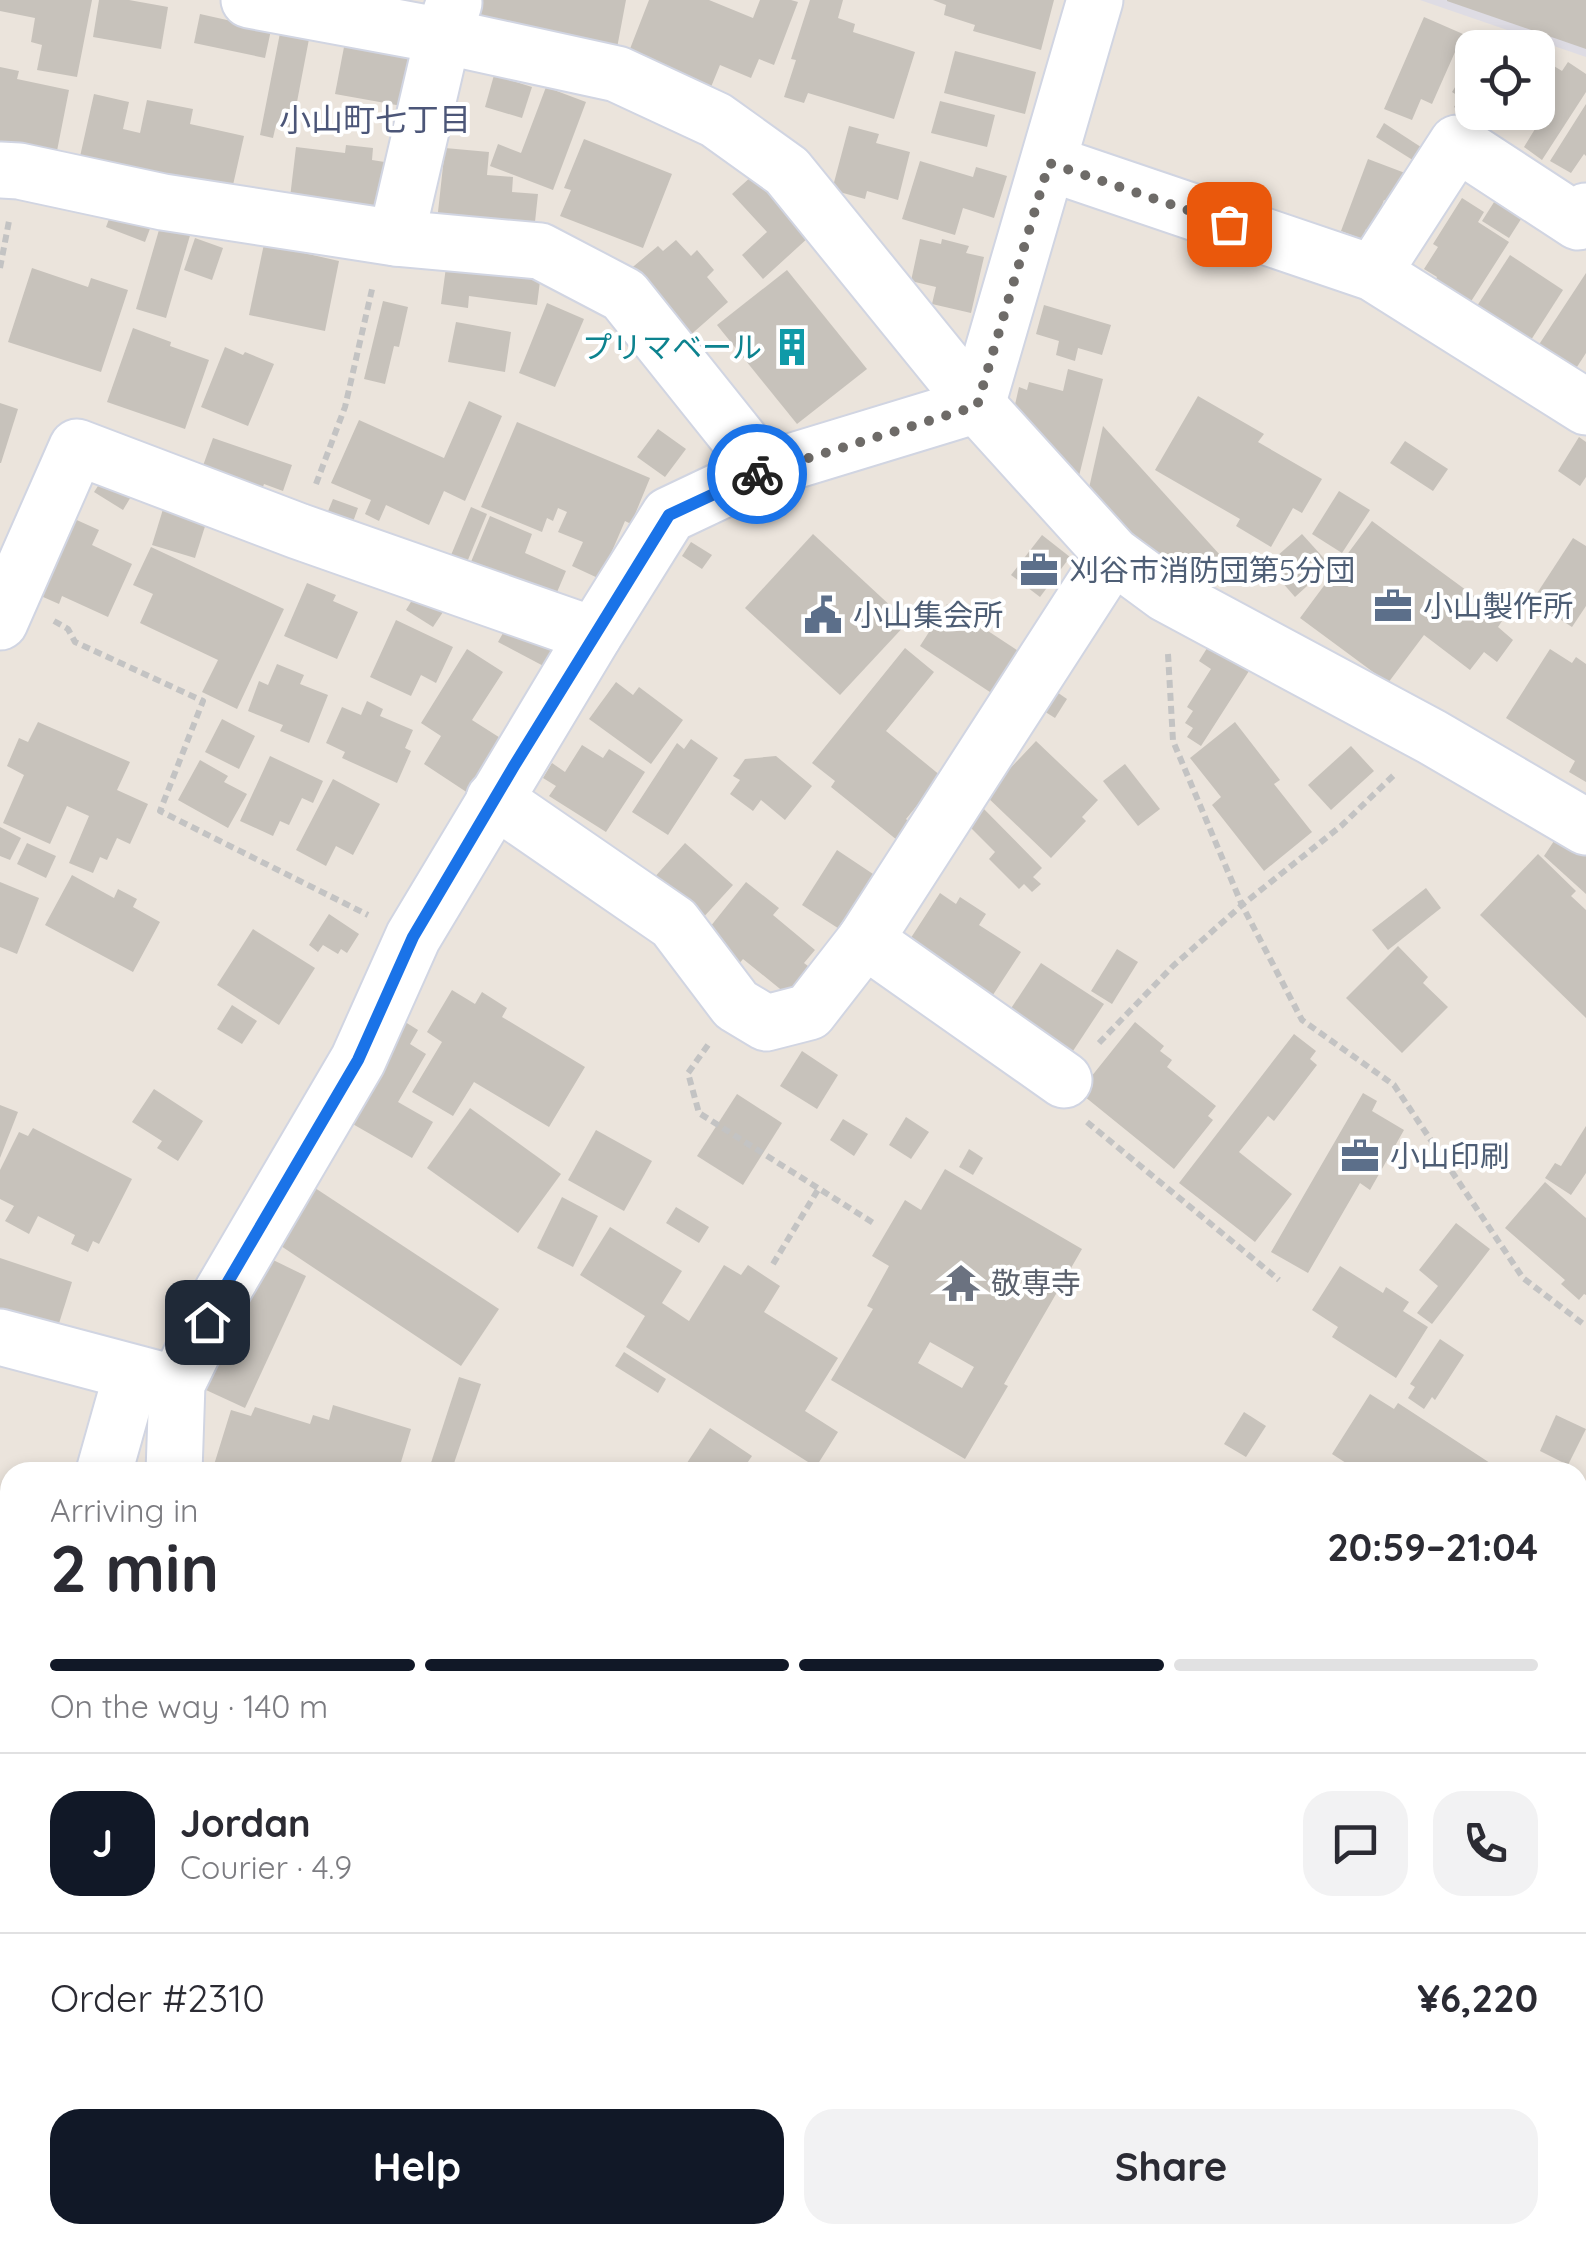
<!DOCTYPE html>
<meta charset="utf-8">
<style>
body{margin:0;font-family:Quicksand,"Noto Sans JP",sans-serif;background:#f2f2f3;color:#2b2b33;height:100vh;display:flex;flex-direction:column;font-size:38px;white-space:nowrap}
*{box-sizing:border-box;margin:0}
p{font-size:32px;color:#7c7c81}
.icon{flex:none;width:55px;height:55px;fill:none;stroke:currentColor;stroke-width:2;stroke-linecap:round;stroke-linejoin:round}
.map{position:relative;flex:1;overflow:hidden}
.side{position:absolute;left:0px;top:1462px;width:1588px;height:782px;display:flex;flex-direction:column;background:#fff;border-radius:30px 30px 0 0;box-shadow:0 5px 15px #0003}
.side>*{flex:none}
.tools{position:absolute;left:1455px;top:30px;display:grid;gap:20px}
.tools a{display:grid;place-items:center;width:100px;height:100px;border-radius:20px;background:#fff;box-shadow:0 5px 15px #0003;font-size:50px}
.pin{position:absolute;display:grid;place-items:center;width:85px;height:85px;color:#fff;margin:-42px;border-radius:20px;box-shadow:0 5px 15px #0006}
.courier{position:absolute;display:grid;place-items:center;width:100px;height:100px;margin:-50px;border:8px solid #1a73e8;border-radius:50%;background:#fff;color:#222;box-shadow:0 2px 12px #0007}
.headline em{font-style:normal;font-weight:800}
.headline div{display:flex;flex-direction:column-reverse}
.headline{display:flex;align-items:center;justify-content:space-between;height:170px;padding:0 50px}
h1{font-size:65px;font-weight:800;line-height:75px}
.bar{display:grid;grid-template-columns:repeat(4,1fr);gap:15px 10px;align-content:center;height:120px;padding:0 50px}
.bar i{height:12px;border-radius:8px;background:#e1e1e2}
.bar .current{background:#111827}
.bar p{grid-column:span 4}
.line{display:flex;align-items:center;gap:25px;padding:0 50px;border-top:2px solid #e1e1e2}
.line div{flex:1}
.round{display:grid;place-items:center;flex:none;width:105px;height:105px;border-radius:30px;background:#f2f2f3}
.button{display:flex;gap:20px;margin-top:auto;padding:20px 50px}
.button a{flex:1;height:115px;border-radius:30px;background:#111827;color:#fff;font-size:40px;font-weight:800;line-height:115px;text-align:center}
.button a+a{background:#f2f2f3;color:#2b2b33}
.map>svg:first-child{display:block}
.industrial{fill:#dedce4}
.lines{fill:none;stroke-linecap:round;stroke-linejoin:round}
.river{stroke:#73cee9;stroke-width:88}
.building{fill:#c7c2bb;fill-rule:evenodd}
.minor-casing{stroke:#d1d5e2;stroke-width:59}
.path{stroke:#c3c3c3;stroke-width:6;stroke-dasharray:8 5;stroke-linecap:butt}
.minor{stroke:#fff;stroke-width:55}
.done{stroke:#6e6b68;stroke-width:10;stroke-dasharray:0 18}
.route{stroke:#1a73e8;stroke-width:12}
.labels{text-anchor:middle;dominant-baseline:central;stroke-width:8;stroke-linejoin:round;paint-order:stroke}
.culture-label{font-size:30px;fill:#0d838f;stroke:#fff;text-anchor:end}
.service-label{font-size:30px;fill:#4e5e75;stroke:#fff;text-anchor:start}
.worship-label{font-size:30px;fill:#5b616d;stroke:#fff;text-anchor:start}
.neighbourhood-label{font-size:32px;fill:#4c5678;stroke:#fff}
</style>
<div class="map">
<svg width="1586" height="2244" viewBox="0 0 1586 2244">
<rect width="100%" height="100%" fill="#ebe4dc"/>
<path class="industrial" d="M1420,0H1586V57Z"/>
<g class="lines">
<path class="river" d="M1578,1883H1586"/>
</g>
<g class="building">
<path d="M0,0H92L77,77L37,70L42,45L31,42L35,18L0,11Z"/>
<path d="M99,0H129L168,7L161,49L93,37Z"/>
<path d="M481,0H626L617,48L477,20Z"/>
<path d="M649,0H709L753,18L760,0H791L798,2L774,65L759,59L751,78L720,65L711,87L628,54Z"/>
<path d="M810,0H843L838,18L855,24L853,32L915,52L894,119L808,93L804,103L784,97L796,60L791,59Z"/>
<path d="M933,0H1054L1041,50L973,31L975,25L944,15L946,5Z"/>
<path d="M1447,0H1586V49L1447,1Z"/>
<path d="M200,14L271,30L265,58L194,43Z"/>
<path d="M1424,17L1463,34L1432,104L1421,99L1412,120L1384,109Z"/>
<path d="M1491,30L1518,48H1481Z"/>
<path d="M280,33L309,39L292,128L276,125L273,138L260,135Z"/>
<path d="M344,47L421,60L413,108L335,94Z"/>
<path d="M955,51L1036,72L1025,114L944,93Z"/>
<path d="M1472,60V105L1466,115L1454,107L1460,97L1452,92Z"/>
<path d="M1568,62L1586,74V92L1542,160L1524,147L1535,129L1515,117L1518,112H1538V82L1549,63L1562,71Z"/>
<path d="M0,67L19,71L17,79L69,90L56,156L0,145Z"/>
<path d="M494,75L532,87L522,118L485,107Z"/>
<path d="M546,87L586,102L553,190L490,166L498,144L521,153Z"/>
<path d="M94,94L129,102L123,129L140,133L147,100L193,109L190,124L244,136L231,194L79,161Z"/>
<path d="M940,101L995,115L987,147L931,133Z"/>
<path d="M1586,104V156L1584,154L1571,173L1550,161Z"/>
<path d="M1384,123L1427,151L1419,164L1376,137Z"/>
<path d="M849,126L879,134L876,143L910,152L898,200L867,191L865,199L832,190Z"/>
<path d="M584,139L672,174L643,248L560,216L571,190L564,188Z"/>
<path d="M346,145L373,148L372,160L391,163L385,217L289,206L296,147L345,153Z"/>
<path d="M445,148L489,152L487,175L513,177L512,192L538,194L534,231L437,221Z"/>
<path d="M1368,159L1405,173L1393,204L1384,200L1372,231L1366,229L1362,239L1341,231Z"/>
<path d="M920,161L973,177L976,167L1007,176L994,218L963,208L955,235L902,219Z"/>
<path d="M753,175L809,237L763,279L742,255L767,232L732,194Z"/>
<path d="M1462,198L1484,212L1478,222L1509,242L1470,303L1435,281L1437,277L1424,269L1438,247L1433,244Z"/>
<path d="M1496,199L1523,216L1509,238L1482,221Z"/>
<path d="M115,203L154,218L145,242L106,227Z"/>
<path d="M161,223L191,232L166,318L136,309Z"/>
<path d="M195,238L223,248L212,280L184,270Z"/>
<path d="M920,239L941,244L942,239L969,246L966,253L984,257L971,313L932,304L936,287L911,281Z"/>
<path d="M676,240L691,256L697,250L714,270L707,277L728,302L687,338L628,271L658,246L663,251Z"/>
<path d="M264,244L339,261L325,331L249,315Z"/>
<path d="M1510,255L1563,290L1531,340L1477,306Z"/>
<path d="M447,260L541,273L537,305L469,296L468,308L441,304Z"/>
<path d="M32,268L88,287L91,278L128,290L101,372L8,342Z"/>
<path d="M787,270L867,369L797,424L717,325Z"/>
<path d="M1586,273V353L1575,370L1538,346Z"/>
<path d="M383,301L408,307L399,347L394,346L385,384L364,379Z"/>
<path d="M547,303L584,319L555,387L519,373Z"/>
<path d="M1044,305L1111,325L1102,355L1078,348L1075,361L1056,355L1059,341L1036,334Z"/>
<path d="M456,322L511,332L505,372L448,362Z"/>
<path d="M133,328L171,342L170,346L209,360L185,429L107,402Z"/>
<path d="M225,347L243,355L245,352L274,364L248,426L201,407Z"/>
<path d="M1068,369L1103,379L1079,476L1011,422L1019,387L1027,390L1029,382L1063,391Z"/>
<path d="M1198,396L1264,434L1258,442L1322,479L1302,513L1293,508L1271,547L1236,526L1240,519L1155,470Z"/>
<path d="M469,401L502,416L465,501L444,491L429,525L386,505L379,521L365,514L371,500L331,483L359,420L444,458Z"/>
<path d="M0,403L18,409L1,463H0Z"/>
<path d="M517,422L650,478L631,524L625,521L600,579L572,566L583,542L558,532L567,512L558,508L553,521L547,518L542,532L481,507Z"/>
<path d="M1103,426L1220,555L1182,589L1089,488Z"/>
<path d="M658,429L686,449L665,477L637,457Z"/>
<path d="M1579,437L1586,442V477L1580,486L1558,471Z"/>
<path d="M213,438L292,465L283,491L264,484L260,495L200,474Z"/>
<path d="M1405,441L1448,469L1433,491L1390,463Z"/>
<path d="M104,477L132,495L123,510L94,492Z"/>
<path d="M1339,491L1370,510L1342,553L1312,534Z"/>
<path d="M333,499L358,508L350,530L324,521Z"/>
<path d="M164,506L207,520L195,558L152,545Z"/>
<path d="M471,507L487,514L465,567L449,560Z"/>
<path d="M490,516L532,534L525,553L566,571L552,604L468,569Z"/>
<path d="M70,517L99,530L92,545L132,564L108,617L62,596L59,604L34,593Z"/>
<path d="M1372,521L1504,618L1498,627L1513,640L1497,662L1484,652L1470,670L1424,635L1388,683L1300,618Z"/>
<path d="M813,534L908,622L840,695L745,608Z"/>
<path d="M1302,534L1330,565L1295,597L1267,565Z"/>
<path d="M1042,535L1070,557L1040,597L1011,575Z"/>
<path d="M1573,538L1586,546V606L1572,627L1532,601Z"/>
<path d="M691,542L712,555L702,569L682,556Z"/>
<path d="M151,547L284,609L237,709L202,692L218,660L140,623L153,594L133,585Z"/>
<path d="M423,582L451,600L433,627L406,610Z"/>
<path d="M307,583L336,595L333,601L358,612L337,659L284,636Z"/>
<path d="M947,604L1026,656L999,698L920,646Z"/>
<path d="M511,619L563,648L551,670L498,642Z"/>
<path d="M396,620L453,647L436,683L421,675L411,696L370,677Z"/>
<path d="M1209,645L1249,671L1201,746L1187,737L1193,728L1185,723L1193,711L1187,707L1211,669L1199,661Z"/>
<path d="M905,648L934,672L886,731L941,776L906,819L911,824L897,840L831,787L835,781L812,763Z"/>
<path d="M467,649L503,672L472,720L505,741L471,795L424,764L441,736L421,723Z"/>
<path d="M1550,649L1572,663L1576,657L1586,664V782L1569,772L1575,761L1506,718Z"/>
<path d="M277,664L304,675L300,684L328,695L309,743L280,731L283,725L248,711L259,681L268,685Z"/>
<path d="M616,682L633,695L639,687L683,720L651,764L589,719Z"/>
<path d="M1051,688L1067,699L1055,718L1039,708Z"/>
<path d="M367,701L383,709L380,716L413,730L405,748L411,751L397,783L342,758L345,752L326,743L342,707L361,715Z"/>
<path d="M222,719L255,736L239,769L205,752Z"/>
<path d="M38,722L130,762L117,790L148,804L130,844L117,838L107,860L100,857L93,873L69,863L89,816L67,806L50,844L3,823L24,775L7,766L19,738L28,742Z"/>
<path d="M1235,722L1280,780L1274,784L1312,832L1264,871L1212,805L1221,797L1190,758Z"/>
<path d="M691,739L718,758L668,835L632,812L677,743L684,749Z"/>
<path d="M1036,741L1098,800L1082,817L1086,821L1051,858L985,795Z"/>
<path d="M582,745L603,758L609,749L645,772L606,832L549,796L556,786L543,778L552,763L565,772Z"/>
<path d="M1351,746L1374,771L1331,810L1308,785Z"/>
<path d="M270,756L323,781L313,803L302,798L289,825L280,821L273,836L240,821Z"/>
<path d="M776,756L812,786L785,820L761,800L753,811L730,794L740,780L733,776L745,759Z"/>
<path d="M200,760L228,776L224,782L247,794L228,828L178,800Z"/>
<path d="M1125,764L1160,809L1138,826L1103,781Z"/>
<path d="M333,779L380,804L353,855L336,846L326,866L296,850Z"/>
<path d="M979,804L1042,868L1033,877L1041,884L1032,892L1024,884L1019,889L989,859L995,852L963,820Z"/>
<path d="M0,827L21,838L10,860L0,856Z"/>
<path d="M1558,835L1586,853V894L1544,856Z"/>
<path d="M27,843L56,856L46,878L17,864Z"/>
<path d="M685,843L733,885L700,921L653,879Z"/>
<path d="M837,850L879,878L844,932L802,905Z"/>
<path d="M1538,854L1576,891L1571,896L1586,910V1018L1480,915Z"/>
<path d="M72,875L114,898L118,889L137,899L133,907L160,922L133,972L45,925Z"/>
<path d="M0,882L39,898L17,954L0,947Z"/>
<path d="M746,882L779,908L773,915L815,950L804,963L812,969L790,997L743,959L738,965L702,937Z"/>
<path d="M1426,888L1441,908L1388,950L1372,930Z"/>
<path d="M940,893L956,904L960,897L986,914L979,925L1021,952L989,1001L905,947Z"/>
<path d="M329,914L359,934L347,953L341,949L338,954L323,945L318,952L309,945Z"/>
<path d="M253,929L315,968L279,1025L217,985Z"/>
<path d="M1398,946L1428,977L1423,983L1448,1007L1402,1053L1346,998Z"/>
<path d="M1117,949L1138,962L1112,1004L1091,991Z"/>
<path d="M1041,963L1104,1004L1071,1054L1008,1013Z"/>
<path d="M452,990L475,1004L482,992L507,1008L502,1017L585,1067L549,1127L474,1082L453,1116L412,1092L442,1042L427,1032Z"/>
<path d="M232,1005L257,1021L242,1044L217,1029Z"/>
<path d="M402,1020L418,1030L410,1044L426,1054L398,1102L433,1122L412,1158L344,1119Z"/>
<path d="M1135,1022L1164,1046L1160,1051L1172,1060L1167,1067L1216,1106L1208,1116L1213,1120L1174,1169L1079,1092Z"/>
<path d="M1294,1034L1316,1051L1310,1059L1317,1065L1274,1121L1268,1116L1239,1152L1292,1194L1255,1242L1179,1183Z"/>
<path d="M802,1051L838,1075L817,1109L780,1086Z"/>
<path d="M154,1089L203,1121L178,1161L157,1148L162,1141L132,1122Z"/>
<path d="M1363,1093L1377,1101L1372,1111L1404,1130L1370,1190L1360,1183L1308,1273L1271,1252Z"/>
<path d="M737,1094L782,1123L743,1185L697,1156Z"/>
<path d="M0,1105L18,1112L0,1158Z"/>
<path d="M470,1108L561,1174L518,1233L427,1168Z"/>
<path d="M906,1117L929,1132L911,1159L889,1145Z"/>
<path d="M843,1119L868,1134L854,1156L830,1140Z"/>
<path d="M1586,1126V1173L1571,1195L1545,1178L1555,1163L1561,1166Z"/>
<path d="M33,1128L132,1179L99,1244L93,1241L88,1252L71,1244L75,1235L38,1216L29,1234L5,1221L14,1206L0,1199V1170L19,1132L28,1136Z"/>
<path d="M596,1130L652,1161L624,1211L568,1180Z"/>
<path d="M969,1149L983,1158L973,1175L959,1167Z"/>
<path d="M945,1169L1082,1249L1004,1384L1008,1386L965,1459L831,1380L873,1309L867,1306L889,1266L872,1256L905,1200L921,1210ZM930,1342L974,1367L962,1388L918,1363Z"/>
<path d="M1545,1182L1586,1218V1295L1584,1294L1579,1300L1561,1284L1565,1280L1505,1228Z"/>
<path d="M312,1186L499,1309L461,1366L275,1242Z"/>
<path d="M562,1197L598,1216L573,1267L537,1248Z"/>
<path d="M676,1207L709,1227L699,1243L666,1223Z"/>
<path d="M1456,1223L1490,1249L1432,1324L1417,1313L1438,1286L1419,1270Z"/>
<path d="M610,1227L682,1271L662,1303L689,1321L724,1265L741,1275L748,1265L780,1286L764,1312L838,1358L805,1411L838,1432L816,1467L626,1347L645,1316L580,1275Z"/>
<path d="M267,1257L306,1276L245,1408L206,1390Z"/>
<path d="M0,1258L72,1282L56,1333L0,1315Z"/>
<path d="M1340,1266L1383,1293L1386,1287L1409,1302L1403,1311L1428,1327L1396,1378L1332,1337L1338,1327L1312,1310Z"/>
<path d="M1440,1339L1464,1355L1435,1400L1432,1397L1424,1409L1408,1398L1415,1387L1410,1384Z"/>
<path d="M624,1352L666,1379L658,1393L615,1366Z"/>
<path d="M459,1377L481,1384L451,1472H428Z"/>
<path d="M1370,1394L1394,1409L1398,1403L1490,1463L1484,1472H1360L1332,1454Z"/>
<path d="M333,1405L411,1429L398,1472H229L213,1468L231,1410L251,1416L255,1407L310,1424L313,1415L329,1420Z"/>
<path d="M1244,1412L1266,1426L1246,1457L1224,1444Z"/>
<path d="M1556,1415L1586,1429L1568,1465L1540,1451Z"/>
<path d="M710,1428L752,1456L741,1472H688L683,1469Z"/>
</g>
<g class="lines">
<g class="minor-casing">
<g id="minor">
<path d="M249,0L443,36L617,74L716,120L787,171L977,405L1113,555L1166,594L1432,737L1586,827"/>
<path d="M1049,163L1373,273L1586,407"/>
<path d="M0,170L19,171L163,202L396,238L540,251L624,295L764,470"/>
<path d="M396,238L443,36L454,3"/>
<path d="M1373,273L1457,143L1578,222L1586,211"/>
<path d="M977,405L1095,0"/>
<path d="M0,622L77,447L298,531L594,635"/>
<path d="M494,799L674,923L736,1005L766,1023L809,1012L865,940"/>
<path d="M1064,1080L865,940L1113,555"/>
<path d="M0,1337L177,1384"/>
<path d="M104,1472L132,1373"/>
<path d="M174,1472L177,1384L222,1292L358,1060L413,937L594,635L669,515L764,470L977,405"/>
<path d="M1578,1785H1586"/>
<path d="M0,1837L10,1836"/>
<path d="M1578,1988L1586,1987"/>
<path d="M0,2021H10"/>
<path d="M1578,2077H1586"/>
<path d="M0,2078L10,2077"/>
<path d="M237,2235L238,2244"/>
</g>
</g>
<g class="path">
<path d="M0,268L9,221"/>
<path d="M316,484L345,407L373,285"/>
<path d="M54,621L68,629L75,642L203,701L160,811L368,915"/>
<path d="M1168,654L1173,741L1242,905L1302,1020L1394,1085L1523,1278L1586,1326"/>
<path d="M1099,1043L1173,966L1242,905L1341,826L1396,773"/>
<path d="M708,1045L688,1073L699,1113L875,1224"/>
<path d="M1087,1122L1279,1280"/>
<path d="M773,1264L819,1188"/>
</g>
<use href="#minor" class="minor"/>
</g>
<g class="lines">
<path class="done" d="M757,474L977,406L1049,163L1229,224"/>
<path class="route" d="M207,1322L222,1292L358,1060L413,937L514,766L669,515L757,474"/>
</g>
<defs>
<g id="building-bare" transform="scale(3)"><path d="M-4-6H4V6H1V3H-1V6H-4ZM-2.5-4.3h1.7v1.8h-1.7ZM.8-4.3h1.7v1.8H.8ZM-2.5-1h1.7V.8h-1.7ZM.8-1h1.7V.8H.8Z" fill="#0f9aa8" stroke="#fff" stroke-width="2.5" paint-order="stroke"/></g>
<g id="office-bare" transform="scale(3)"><path d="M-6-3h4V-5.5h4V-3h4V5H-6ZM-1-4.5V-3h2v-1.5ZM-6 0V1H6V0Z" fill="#5c6f8a" stroke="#fff" stroke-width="2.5" paint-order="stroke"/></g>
<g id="civic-bare" transform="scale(3)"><path d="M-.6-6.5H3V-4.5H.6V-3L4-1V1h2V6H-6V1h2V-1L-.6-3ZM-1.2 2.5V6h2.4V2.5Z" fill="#5c6f8a" stroke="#fff" stroke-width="2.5" paint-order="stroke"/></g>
<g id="temple-bare" transform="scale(3)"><path d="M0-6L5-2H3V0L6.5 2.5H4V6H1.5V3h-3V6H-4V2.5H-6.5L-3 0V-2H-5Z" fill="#6b7280" stroke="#fff" stroke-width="2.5" paint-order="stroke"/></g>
</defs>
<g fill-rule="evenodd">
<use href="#building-bare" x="792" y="347"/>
<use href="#office-bare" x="1039" y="570"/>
<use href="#office-bare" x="1393" y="606"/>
<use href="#civic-bare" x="823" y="615"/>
<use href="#office-bare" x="1360" y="1156"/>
<use href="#temple-bare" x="961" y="1283"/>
</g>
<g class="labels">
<g class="culture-label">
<text x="762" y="347">プリマベール</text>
</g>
<g class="service-label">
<text x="1069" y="570">刈谷市消防団第5分団</text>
<text x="1423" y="606">小山製作所</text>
<text x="853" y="615">小山集会所</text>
<text x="1390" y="1156">小山印刷</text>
</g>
<g class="worship-label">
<text x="991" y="1283">敬専寺</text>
</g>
<g class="neighbourhood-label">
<text x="375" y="119">小山町七丁目</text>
</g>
</g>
</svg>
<div class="tools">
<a><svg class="icon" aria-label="locate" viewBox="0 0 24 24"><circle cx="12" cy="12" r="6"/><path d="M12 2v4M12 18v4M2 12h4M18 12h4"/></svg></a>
</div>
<div class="pin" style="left:1229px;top:224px;background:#ea580c"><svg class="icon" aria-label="bag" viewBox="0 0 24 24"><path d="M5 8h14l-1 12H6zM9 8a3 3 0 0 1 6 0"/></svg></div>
<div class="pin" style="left:207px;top:1322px;background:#1f2937"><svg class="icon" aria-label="home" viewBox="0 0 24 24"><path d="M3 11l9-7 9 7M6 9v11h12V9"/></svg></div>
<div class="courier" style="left:757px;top:474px"><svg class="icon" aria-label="bike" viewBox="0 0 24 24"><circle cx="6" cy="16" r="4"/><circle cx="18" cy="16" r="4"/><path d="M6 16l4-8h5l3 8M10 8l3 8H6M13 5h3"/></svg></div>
<section class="side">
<div class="headline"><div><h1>2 min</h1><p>Arriving in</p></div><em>20:59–21:04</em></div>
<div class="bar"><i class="current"></i><i class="current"></i><i class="current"></i><i></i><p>On the way · 140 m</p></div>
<div class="line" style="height:180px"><b class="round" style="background:#111827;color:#fff">J</b><div><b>Jordan</b><p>Courier · 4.9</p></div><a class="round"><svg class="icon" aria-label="chat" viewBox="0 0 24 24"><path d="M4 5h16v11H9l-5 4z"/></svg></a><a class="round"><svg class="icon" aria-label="phone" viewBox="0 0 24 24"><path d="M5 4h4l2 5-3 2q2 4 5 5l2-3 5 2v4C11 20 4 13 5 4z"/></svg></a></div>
<div class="line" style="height:130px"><div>Order #2310</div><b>¥6,220</b></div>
<div class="button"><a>Help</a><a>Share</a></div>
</section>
</div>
